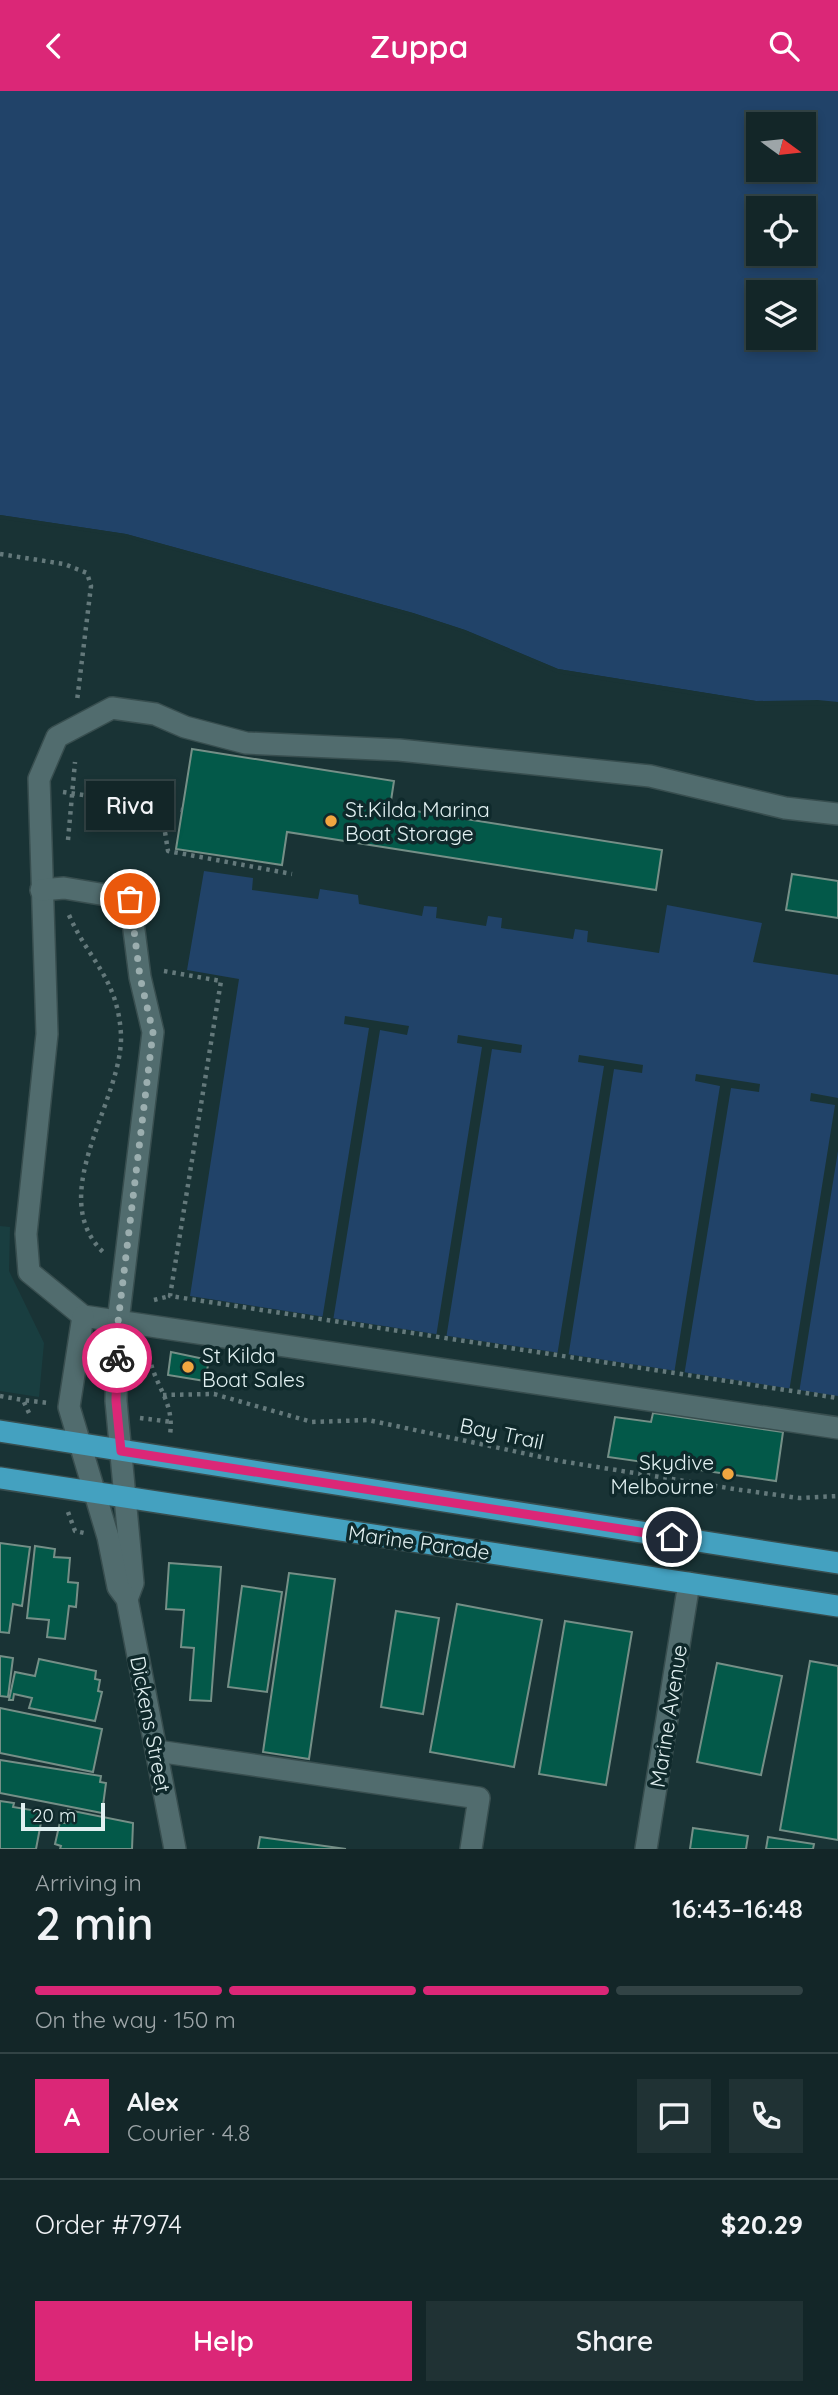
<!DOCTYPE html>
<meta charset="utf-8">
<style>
body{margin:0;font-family:Quicksand,sans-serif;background:#203234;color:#f1f3f6;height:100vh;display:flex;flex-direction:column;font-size:26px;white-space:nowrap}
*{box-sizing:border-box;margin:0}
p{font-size:23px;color:#9da5a8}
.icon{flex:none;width:38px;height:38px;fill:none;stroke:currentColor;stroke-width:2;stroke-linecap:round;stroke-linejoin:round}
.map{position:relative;height:1758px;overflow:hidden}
.sheet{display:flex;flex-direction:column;background:#132628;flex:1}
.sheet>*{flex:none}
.needle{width:46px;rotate:105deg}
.tools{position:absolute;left:746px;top:21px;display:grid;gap:14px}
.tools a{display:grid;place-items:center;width:70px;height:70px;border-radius:0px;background:#132628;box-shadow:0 4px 10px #0003,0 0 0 2px #324345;font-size:35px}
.scale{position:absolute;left:21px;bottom:18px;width:84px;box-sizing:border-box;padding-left:7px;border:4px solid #e1f0f1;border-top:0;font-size:19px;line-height:24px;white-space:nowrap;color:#e1f0f1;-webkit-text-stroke:5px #0f292b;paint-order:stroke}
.pin{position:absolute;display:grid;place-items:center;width:60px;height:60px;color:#fff;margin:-30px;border:4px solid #fff;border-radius:50%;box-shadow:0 2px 7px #0007}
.courier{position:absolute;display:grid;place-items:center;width:70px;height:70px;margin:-35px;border:5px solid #db2777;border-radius:50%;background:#fff;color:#222;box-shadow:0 2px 9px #0007}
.bubble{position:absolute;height:49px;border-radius:0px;background:#132628;box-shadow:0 4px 10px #0003,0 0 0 2px #324345;font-size:23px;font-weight:600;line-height:49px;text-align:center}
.overview em{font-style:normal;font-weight:600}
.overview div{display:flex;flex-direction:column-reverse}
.overview{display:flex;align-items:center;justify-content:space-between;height:119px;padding:0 35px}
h1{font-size:46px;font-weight:600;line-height:52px}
.bar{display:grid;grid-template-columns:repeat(4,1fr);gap:10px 7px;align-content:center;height:84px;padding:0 35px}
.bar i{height:9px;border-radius:5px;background:#324345}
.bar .on{background:#db2777}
.bar p{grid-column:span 4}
.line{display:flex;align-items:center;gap:18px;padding:0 35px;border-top:2px solid #324345}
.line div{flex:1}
.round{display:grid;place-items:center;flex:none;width:74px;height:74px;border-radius:0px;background:#203234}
.primary-button{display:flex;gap:14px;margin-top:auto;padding:14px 35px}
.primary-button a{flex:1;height:80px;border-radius:0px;background:#db2777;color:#fff;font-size:28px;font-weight:600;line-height:80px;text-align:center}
.primary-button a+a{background:#203234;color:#f1f3f6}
header{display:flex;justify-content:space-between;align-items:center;height:91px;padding:0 35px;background:#db2777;color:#fff;font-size:32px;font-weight:600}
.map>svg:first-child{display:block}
.built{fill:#193e40}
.water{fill:#214369;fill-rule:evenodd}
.pier{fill:#193335}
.building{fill:#035949;stroke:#758f87;stroke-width:2}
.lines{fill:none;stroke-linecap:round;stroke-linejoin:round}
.minor-casing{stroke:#384e4f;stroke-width:24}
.major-casing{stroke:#384e4f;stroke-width:24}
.path{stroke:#64797b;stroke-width:4.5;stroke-dasharray:3.5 5;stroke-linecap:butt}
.minor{stroke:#516c6e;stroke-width:21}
.major{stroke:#44a1c0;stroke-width:21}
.done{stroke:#9baeaf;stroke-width:7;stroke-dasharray:0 12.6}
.route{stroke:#db2777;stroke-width:9}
.poi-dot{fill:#f1a640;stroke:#0f292b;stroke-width:2.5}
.labels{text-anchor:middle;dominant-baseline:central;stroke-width:7;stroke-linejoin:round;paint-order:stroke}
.poi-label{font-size:21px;fill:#e1f0f1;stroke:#0f292b;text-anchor:start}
.street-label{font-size:21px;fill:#e1f0f1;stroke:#0f292b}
</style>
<header><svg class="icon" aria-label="back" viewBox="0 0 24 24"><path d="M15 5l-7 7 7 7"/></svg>Zuppa<svg class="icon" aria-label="search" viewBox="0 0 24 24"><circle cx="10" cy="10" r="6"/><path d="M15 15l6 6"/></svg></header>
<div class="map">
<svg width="838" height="1758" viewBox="0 0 838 1758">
<rect width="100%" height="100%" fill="#193335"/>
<path class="built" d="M0,1135L10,1136L9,1180L44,1252L39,1306L0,1300Z"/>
<g class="water">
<path d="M0,0H838V611L756,610L558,578L465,539L413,522L126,443L0,424ZM758,33H803V79H758ZM758,117H803V163H758ZM758,201H803V247H758Z"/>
<path d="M204,780L253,787L252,799L318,808L320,798L358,804L359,813L422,825L424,815L437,816L436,827L486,835L488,825L502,827L501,837L573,848L575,838L588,840L587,851L659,862L667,814L762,832L753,871L838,884V1305L190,1205L239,888L187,879Z"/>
</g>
<g class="pier">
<path d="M0,424L126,443L413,522L465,539L558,578L756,610L818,609L838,611V615L756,614L557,582L464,542L412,525L125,446L0,428Z"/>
<path d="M345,925L409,935L407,944L380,939L333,1230L322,1229L369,937L344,933Z"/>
<path d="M458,944L522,954L521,962L492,958L446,1248L436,1246L482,956L457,952Z"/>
<path d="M579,964L643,974L642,982L614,978L568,1267L557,1265L604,975L578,971Z"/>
<path d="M696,983L760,993L759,1001L731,997L684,1285L674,1283L720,995L695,990Z"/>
<path d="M811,1002L838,1007V1060L799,1302L789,1301L835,1014L810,1010Z"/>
</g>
<g class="building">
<path d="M192,658L394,690L390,716L662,759L656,799L287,741L282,774L176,758Z"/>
<path d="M792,783L838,790V827L786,819Z"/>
<path d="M171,1261L209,1269L205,1290L168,1284Z"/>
<path d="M653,1322L783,1341L776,1390L608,1366L615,1326L651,1331Z"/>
<path d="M0,1452L30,1456L22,1515L13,1513L9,1542L0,1541Z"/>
<path d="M35,1455L55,1458L54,1466L70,1467L68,1491L78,1492L76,1516L69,1515L65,1548L47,1546L49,1529L27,1527Z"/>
<path d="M169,1472L221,1476L211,1610L190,1609L194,1557L181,1556L184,1519L166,1518Z"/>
<path d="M289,1482L335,1488L309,1668L263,1661Z"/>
<path d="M242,1495L282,1501L267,1601L228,1596Z"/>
<path d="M457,1513L542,1529L514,1676L430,1661Z"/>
<path d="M396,1520L439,1527L423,1623L381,1616Z"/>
<path d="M565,1530L632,1541L606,1694L539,1683Z"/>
<path d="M0,1565L13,1567L8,1606L0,1605Z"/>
<path d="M39,1568L96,1580L95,1588L100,1589L98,1600L102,1601L95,1630L29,1617L32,1607L14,1603L13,1609H9L15,1581L35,1585Z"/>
<path d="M810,1570L838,1575V1749L780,1739Z"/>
<path d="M717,1572L782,1585L761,1684L697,1671Z"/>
<path d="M0,1617L102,1638L93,1681L0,1662Z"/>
<path d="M0,1669L101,1685L100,1691L106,1692L102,1722L0,1702Z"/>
<path d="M0,1710L14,1712L13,1716L43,1721L36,1758H0Z"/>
<path d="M68,1719L133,1732L132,1758H60L61,1755L55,1753L60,1731L65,1732Z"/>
<path d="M693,1737L748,1745L746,1758H690Z"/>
<path d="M260,1746L346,1758H258Z"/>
<path d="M768,1746L814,1753L813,1758H766Z"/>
</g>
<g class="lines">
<g class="minor-casing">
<g id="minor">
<path d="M838,723L785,717L650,685L399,659L246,652L185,636L155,623L112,617L57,646L39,688L47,943L26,1143L29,1181L83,1225L838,1337"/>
<path d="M41,799L64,797L130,808L140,886L153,941L118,1231L116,1310L133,1492L127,1508"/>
<path d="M83,1225L69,1316L108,1446L118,1496L127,1508L175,1758"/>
<path d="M157,1660L479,1707L471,1758"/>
<path d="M646,1758L689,1492"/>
</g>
</g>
<g class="major-casing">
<g id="major">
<path d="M0,1340L838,1472"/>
<path d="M0,1387L838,1515"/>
</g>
</g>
<g class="path">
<path d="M0,463L64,473L87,482L91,495L77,610"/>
<path d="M63,701L182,719"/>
<path d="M161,716L168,760L292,783"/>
<path d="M68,749L75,671"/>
<path d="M69,824C89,870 118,887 121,944C123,1010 44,1103 103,1161"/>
<path d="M164,880L221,890L170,1205L838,1307"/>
<path d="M154,1209L170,1205"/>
<path d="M148,1257C152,1295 175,1307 170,1344"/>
<path d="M163,1304L214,1303L312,1331L368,1329L560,1370L734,1398L799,1407L838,1405"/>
<path d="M0,1305L23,1309"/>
<path d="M29,1322L23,1309L48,1312"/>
<path d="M140,1327L172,1331"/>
<path d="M68,1421L75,1440L84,1442"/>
</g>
<use href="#minor" class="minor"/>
<use href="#major" class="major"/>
</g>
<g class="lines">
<path class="done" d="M117,1267L118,1231L153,941L140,886L130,808"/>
<path class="route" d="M117,1267L116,1310L121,1360L672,1446"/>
</g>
<g class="poi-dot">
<circle cx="331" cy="730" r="7"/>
<circle cx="188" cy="1276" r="7"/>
<circle cx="728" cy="1383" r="7"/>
</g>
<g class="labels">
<g class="poi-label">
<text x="345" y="718">St.Kilda Marina<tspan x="345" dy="24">Boat Storage</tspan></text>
<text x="202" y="1264">St Kilda<tspan x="202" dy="24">Boat Sales</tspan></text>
<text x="714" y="1371" text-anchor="end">Skydive<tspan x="714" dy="24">Melbourne</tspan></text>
</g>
<g class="street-label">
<text transform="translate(502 1342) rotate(12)">Bay Trail</text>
<text transform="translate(419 1451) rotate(8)">Marine Parade</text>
<text transform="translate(668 1625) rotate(-81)">Marine Avenue</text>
<text transform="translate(151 1633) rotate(79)">Dickens Street</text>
</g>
</g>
</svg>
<div class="tools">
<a><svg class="needle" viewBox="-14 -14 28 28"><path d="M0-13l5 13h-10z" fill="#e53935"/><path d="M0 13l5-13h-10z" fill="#9da5a8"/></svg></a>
<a><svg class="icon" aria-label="locate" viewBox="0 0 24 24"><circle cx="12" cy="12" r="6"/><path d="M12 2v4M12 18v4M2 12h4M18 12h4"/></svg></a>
<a><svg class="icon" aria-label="layers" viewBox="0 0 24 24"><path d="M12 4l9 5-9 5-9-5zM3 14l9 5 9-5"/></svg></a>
</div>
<div class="scale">20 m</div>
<div class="pin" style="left:130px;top:808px;background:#ea580c"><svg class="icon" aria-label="bag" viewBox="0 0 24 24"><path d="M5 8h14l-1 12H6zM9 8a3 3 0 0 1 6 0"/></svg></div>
<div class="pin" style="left:672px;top:1446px;background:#1f2937"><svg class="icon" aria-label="home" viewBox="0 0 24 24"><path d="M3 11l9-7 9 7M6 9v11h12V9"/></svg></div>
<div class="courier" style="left:117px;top:1267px"><svg class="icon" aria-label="bike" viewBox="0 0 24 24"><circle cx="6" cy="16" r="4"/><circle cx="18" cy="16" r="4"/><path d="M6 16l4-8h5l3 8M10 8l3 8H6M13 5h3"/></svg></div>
<div class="bubble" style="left:86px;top:690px;width:88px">Riva</div>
</div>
<section class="sheet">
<div class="overview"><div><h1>2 min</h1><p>Arriving in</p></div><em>16:43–16:48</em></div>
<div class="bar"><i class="on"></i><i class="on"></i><i class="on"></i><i></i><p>On the way · 150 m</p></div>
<div class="line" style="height:126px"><b class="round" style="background:#db2777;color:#fff">A</b><div><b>Alex</b><p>Courier · 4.8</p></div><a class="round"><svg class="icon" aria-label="chat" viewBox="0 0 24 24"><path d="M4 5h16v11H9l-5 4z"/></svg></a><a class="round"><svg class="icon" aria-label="phone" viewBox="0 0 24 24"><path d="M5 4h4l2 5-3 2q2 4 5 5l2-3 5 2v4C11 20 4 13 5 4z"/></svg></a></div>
<div class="line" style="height:91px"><div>Order #7974</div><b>$20.29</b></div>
<div class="primary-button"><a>Help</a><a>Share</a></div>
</section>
